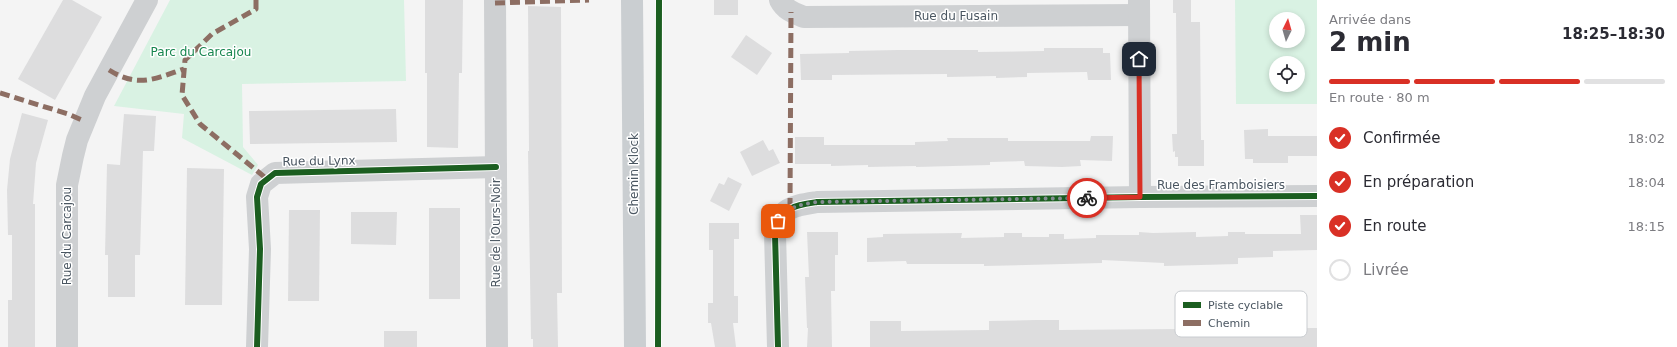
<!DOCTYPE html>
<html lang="fr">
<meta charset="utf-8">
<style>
body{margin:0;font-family:"DejaVu Sans",sans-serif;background:#f7f7f7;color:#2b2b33;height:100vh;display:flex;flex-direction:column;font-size:15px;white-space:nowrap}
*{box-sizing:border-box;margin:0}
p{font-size:13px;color:#7c7c81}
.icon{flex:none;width:22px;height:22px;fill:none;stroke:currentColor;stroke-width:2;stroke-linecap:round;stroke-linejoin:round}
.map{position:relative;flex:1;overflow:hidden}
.panel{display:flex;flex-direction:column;background:#fff;width:360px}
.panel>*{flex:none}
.needle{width:26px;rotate:5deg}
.tools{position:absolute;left:1269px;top:12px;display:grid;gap:8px}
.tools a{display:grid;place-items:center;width:36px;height:36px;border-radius:50%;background:#fff;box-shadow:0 2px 6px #0003;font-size:20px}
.pin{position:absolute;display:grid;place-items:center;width:34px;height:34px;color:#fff;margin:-17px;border-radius:8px;box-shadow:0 2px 6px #0006}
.courier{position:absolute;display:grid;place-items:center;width:40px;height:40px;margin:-20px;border:3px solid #d93025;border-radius:50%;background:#fff;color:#222;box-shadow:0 1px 5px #0007}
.head em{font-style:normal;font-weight:700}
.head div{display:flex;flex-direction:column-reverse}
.head{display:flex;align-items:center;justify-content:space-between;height:68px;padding:0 12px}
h1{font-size:26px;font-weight:700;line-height:30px}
.bar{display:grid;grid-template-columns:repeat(4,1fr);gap:6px 4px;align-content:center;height:48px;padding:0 12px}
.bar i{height:5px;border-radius:3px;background:#e1e1e2}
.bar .selected{background:#d93025}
.bar p{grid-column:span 4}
ol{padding:0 12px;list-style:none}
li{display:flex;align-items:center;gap:12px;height:44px}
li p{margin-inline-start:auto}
li .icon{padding:4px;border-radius:50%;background:#d93025;color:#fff;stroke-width:4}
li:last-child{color:#7c7c81}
li i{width:22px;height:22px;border:2px solid #e1e1e2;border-radius:50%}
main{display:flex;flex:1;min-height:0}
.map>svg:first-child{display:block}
.green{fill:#d9f2e3;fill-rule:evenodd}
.building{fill:#ddddde}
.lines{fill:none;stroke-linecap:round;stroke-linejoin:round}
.minor{stroke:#ced0d2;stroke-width:22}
.major{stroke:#caced1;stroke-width:22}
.quiet{stroke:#8d6e63;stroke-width:5;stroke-dasharray:10 5;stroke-linecap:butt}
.cycleway-casing{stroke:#fff;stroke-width:8}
.cycleway{stroke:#1b5e20;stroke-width:6}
.done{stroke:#868d94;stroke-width:4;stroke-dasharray:0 7.2}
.route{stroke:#d93025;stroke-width:5}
.labels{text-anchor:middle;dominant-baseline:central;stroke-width:3;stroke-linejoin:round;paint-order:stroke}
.street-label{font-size:12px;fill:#4a5661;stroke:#fff}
.park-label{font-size:12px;fill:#17864f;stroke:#fff}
.key{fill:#fff;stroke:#c9ccd0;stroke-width:1}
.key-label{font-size:11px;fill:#4a5661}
</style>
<main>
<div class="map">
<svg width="1317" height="347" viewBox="0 0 1317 347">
<rect width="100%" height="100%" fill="#f4f4f4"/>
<g class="green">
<path d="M170,0H404L406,81L242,84L243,147L258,165L252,175L182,138L184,114L114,106Z"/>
<path d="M1235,0H1317V104H1236ZM1276,19H1298V41H1276ZM1276,63H1298V85H1276Z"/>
</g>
<g class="building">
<path d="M63,0H72L102,17L55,100L18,79Z"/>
<path d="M425,0H463L462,73H459L458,148L427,147V73H425Z"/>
<rect x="714" y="0" width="24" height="15"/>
<path d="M1173,0H1191V22H1200L1201,140H1204V166H1178V157H1175V151L1173,152L1172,134H1177L1176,13H1173Z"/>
<path d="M528,6L561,7L562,293H557L558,347H533V339H531L528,151H529Z"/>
<path d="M746,35L772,53L757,75L731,57Z"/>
<path d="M1044,48H1103V53H1110L1111,80H1088L1087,72L1027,73V77L996,78V76L947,77V74L832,75V80H801L800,54L849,53V51L898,50H978V52L1044,51Z"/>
<path d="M396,109L397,142L250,144L249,111Z"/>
<path d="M22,113L48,120L36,163L33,204H35V347H8V300H12V235H8L7,190L10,159Z"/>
<path d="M124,114L156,116L154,151H143L140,255H135V297H108V255H105L107,164L120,165Z"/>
<path d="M1268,129V136H1317V156H1288V163H1253V159H1245L1244,130Z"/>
<path d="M1091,136H1113L1112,161L1080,160L1081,166L1062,167L1025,166L1024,161L990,162V165L916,167V166L868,167V165L831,166V164H795V137H824V145H915V142L948,141L947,138H1008V141H1090Z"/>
<path d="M763,140L769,151L773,149L780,163L752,176L740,152Z"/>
<path d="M187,168L224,169L222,305H185Z"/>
<path d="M728,177L742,184L729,211L710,201L719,183L724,185Z"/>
<rect x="429" y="208" width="31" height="91"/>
<path d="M289,210H320L319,301H288Z"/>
<path d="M351,212H397L396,245L351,244Z"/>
<path d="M1300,215H1317V250L1273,251V257L1238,258V264L1164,266V263L1102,260V263L984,266V264H907L906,261L867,262V238L883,237V234L962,233L961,238L1004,237V233H1022V237H1049V234H1064V239L1096,238V235H1139V232L1153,233L1196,232V237L1228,236V232H1245V234H1301Z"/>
<path d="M709,223H739V239H734V296H738V323H733L736,347H715L711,323H708V303H713V250H709Z"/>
<path d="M807,232H838V255H835V291H831L832,347H807L808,328H807L805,277H809Z"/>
<path d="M1036,320H1059V330L1317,328V347H870V321H901V331L989,330V321Z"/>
<rect x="384" y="331" width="33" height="16"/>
</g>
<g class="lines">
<g class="minor">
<path d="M495,0L497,347"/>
<path d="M780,0C785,10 794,13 804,17L1139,15"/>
<path d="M1139,0L1140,197"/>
<path d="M67,347V185L73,156L77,140L95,96L147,0"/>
<path d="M257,347L260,249L257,197L261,184L275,173L496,167"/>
<path d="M778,347L775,233C781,207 792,206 817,202L1140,197L1317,196"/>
</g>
<path class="major" d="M632,0L635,347"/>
<g class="quiet">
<path d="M256,0V9L212,34L185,60L182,95L200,124L267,179"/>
<path d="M495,3L589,0"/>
<path d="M109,70C138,88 154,79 184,69"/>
<path d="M0,93L68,114L84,121"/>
<path d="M790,208L791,12"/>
</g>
<g class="cycleway-casing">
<g id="cycleway">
<path d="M257,347L260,249L257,197L261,184L275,173L496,167"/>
<path d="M658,347L659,0"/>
<path d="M778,347L775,233C781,207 792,206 817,202L1140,197L1317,196"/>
</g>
</g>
<use href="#cycleway" class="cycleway"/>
</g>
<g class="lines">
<path class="done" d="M778,221C788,206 800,205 817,202L1087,198"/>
<path class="route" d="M1087,198L1140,197L1139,59"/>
</g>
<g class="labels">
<g class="street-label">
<text x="956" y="16">Rue du Fusain</text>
<text transform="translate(319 161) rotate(-1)">Rue du Lynx</text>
<text transform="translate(634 174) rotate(-90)">Chemin Klock</text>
<text x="1221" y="185">Rue des Framboisiers</text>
<text transform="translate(496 233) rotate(-90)">Rue de l'Ours-Noir</text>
<text transform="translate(67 236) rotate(-90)">Rue du Carcajou</text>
</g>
<g class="park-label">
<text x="201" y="52">Parc du Carcajou</text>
</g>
</g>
<rect x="1175" y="291" width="132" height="46" rx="6" class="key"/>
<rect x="1183" y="302" width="18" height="6" fill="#1b5e20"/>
<rect x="1183" y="320" width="18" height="6" fill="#8d6e63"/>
<g class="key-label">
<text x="1208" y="309">Piste cyclable</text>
<text x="1208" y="327">Chemin</text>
</g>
</svg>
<div class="tools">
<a><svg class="needle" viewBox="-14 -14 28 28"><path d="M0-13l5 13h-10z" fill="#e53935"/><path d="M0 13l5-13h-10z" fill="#7c7c81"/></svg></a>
<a><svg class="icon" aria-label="locate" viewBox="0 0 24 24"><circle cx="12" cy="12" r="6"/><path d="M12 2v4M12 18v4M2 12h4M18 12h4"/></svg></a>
</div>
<div class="pin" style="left:778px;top:221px;background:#ea580c"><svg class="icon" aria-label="bag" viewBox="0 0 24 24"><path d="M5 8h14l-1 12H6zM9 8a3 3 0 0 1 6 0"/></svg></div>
<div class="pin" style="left:1139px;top:59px;background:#1f2937"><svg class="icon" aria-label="home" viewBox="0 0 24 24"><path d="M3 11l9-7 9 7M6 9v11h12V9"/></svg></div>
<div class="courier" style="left:1087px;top:198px"><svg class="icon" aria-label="bike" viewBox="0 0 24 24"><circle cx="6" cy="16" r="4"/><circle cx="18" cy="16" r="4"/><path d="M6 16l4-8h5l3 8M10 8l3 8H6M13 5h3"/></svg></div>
</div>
<section class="panel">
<div class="head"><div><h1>2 min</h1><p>Arrivée dans</p></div><em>18:25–18:30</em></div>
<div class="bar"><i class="selected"></i><i class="selected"></i><i class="selected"></i><i></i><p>En route · 80 m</p></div>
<ol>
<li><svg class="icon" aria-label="check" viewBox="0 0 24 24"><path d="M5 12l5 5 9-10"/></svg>Confirmée<p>18:02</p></li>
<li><svg class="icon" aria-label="check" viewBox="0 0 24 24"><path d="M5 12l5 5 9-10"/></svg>En préparation<p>18:04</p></li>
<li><svg class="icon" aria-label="check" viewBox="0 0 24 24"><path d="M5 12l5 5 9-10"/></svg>En route<p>18:15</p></li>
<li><i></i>Livrée</li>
</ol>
</section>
</main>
